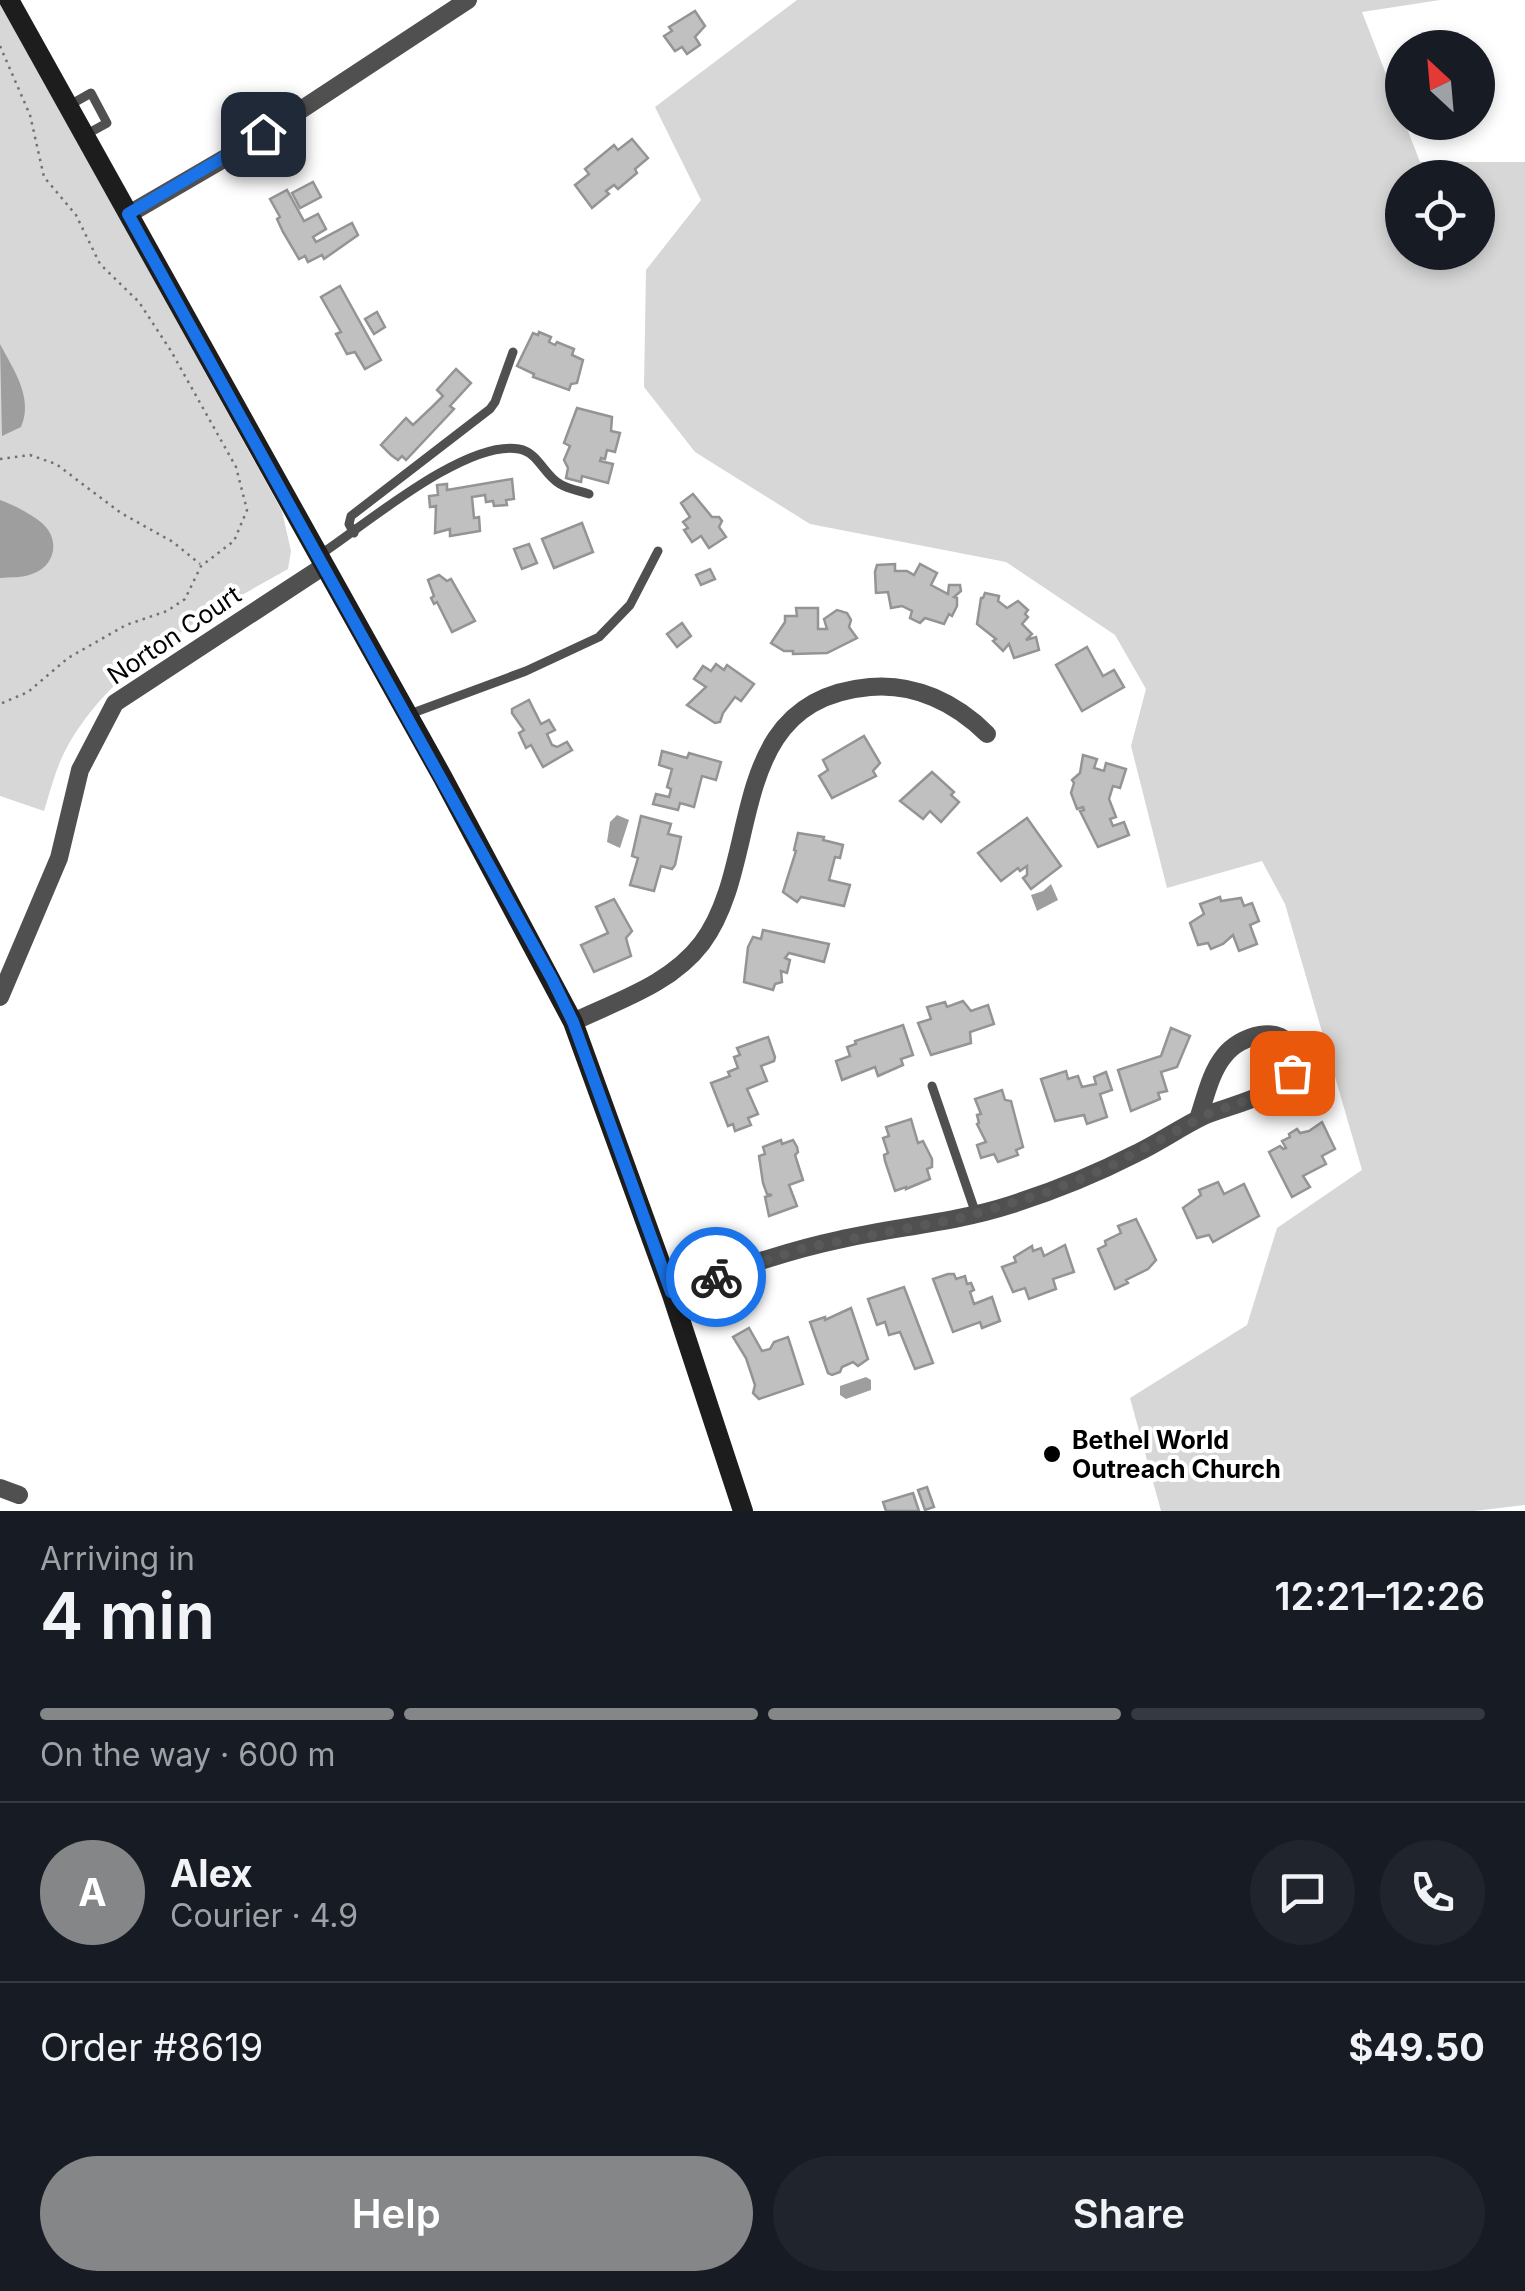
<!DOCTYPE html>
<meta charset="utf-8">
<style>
body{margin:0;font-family:Inter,sans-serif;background:#20242c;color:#f1f3f6;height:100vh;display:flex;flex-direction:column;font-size:38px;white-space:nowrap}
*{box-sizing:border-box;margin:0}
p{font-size:32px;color:#9ea1a6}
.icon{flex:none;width:55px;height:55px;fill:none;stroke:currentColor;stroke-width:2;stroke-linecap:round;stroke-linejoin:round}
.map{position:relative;height:1511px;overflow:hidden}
.sheet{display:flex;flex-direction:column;background:#171b24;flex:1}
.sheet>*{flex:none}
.needle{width:65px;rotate:334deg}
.tools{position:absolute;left:1385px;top:30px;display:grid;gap:20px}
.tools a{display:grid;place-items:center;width:110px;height:110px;border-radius:50%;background:#171b24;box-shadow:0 5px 15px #0003;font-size:50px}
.pin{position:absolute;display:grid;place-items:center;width:85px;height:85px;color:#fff;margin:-42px;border-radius:20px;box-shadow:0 5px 15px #0006}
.courier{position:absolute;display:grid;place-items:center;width:100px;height:100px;margin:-50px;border:8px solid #1a73e8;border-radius:50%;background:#fff;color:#222;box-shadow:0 2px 12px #0007}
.summary em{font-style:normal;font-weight:600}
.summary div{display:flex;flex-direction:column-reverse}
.summary{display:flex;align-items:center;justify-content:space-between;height:170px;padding:0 40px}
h1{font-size:65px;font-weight:600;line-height:75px}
.bar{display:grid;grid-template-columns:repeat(4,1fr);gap:15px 10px;align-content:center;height:120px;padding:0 40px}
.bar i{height:12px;border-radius:8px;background:#363941}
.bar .selected{background:#858687}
.bar p{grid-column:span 4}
.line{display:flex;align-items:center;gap:25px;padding:0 40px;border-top:2px solid #363941}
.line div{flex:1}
.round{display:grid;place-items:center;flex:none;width:105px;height:105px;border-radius:52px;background:#20242c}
.cta{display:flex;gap:20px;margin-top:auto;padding:20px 40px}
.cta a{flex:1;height:115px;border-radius:60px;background:#858687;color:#fff;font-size:40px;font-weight:600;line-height:115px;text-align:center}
.cta a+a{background:#20242c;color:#f1f3f6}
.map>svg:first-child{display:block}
.green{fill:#d7d7d7;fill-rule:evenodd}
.water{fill:#9e9e9e}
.building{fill:#c0c0c0;stroke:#949494;stroke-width:2.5}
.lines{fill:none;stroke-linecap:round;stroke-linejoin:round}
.path{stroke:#727272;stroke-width:2.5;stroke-dasharray:2.5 5;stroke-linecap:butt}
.service{stroke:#505050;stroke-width:9}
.minor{stroke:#505050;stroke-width:18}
.secondary{stroke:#1d1d1d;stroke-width:20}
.done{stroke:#595959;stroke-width:10;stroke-dasharray:0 18}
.route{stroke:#1a73e8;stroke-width:12}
.poi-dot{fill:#000;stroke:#fff;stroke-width:4}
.labels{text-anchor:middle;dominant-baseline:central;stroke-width:8;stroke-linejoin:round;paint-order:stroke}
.street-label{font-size:25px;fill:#000;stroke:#fff}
.poi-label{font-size:25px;font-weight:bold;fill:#000;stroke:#fff;text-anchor:start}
</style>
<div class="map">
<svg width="1525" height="1511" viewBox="0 0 1525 1511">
<rect width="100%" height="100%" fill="#fff"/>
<g class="green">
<path d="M797,0H1440L1362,12L1420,162H1525V1505L1474,1511H1161L1130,1398L1247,1325L1277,1228L1362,1170L1285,904L1262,861L1167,888L1131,746L1146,689L1115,635L1006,562L810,524L695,452L644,387L646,270L701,200L655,107ZM1402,178H1478V252H1402Z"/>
<path d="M0,3L282,511L291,551L288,569C206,615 109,665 64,753C55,771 50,792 44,811L0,796Z"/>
</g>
<g class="water">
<path d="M0,344C13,369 34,398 21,427L2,436Z"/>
<path d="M0,500C14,505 31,514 42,523C61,540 55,566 32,574C22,578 11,577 0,578Z"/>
<path d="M617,815L629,820L620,848L607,842L610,822Z"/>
<path d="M1051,884L1058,900L1037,911L1031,895L1043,891Z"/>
<path d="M866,1377L871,1380V1390L846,1399L840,1395V1386Z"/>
</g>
<g class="building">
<path d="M695,11L705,26L695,37L700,45L687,54L682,47L675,51L664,36L672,31L669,27Z"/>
<path d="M632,139L648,158L635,169L637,173L618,189L614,185L606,191L609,194L592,208L575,185L589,174L585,169L614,145L618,150Z"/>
<path d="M313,182L321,197L300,208L292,193Z"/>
<path d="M287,190L304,221L318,214L326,229L313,237L316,242L352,223L358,235L324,259L322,255L308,262L305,256L299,259L283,232L277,219L280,217L270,199Z"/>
<path d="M340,286L381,360L365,369L355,352L347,354L336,334L341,332L321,297Z"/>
<path d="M377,312L385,327L374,334L365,319Z"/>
<path d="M539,332L551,337L549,342L555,345L557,342L574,349L572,355L583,360L577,383L571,384L569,390L533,377L534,374L517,366L533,333L538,335Z"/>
<path d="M456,369L471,383L450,406L454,409L406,460L402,456L398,460L391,455L381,445L406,418L413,425L433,406L443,396L437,390Z"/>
<path d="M577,408L612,417L611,431L620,433L615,452L607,450L605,459L601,458L600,461L613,464L608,483L582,476L581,482L566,478L568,468L564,460L570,446L564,443Z"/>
<path d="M512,479L514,499L506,500L507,505L494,506L493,501L486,502L485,495L472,497L474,518L479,517L480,531L450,536V529L435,533L436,506L430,507L429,496L438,495L437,485L447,484V490Z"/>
<path d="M693,494L712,517H719L722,521L719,527L726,537L709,548L701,536L692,542L684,530L688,528L683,522L690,517L681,503Z"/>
<path d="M582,523L593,552L554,568L542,539Z"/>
<path d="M529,544L537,563L522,569L514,549Z"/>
<path d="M895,564V571H907L914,575L920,564L937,573L931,585L948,594L949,585H960L961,591L954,597L957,598V606L952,616L949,614L944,624L925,618L920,623L910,618L912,611L902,606L891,608L888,592L876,593L875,572L877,565Z"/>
<path d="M710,569L715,579L701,585L696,575Z"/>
<path d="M439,575L447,581L451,579L475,621L452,632L437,602L434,604L431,598L434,596L428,580Z"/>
<path d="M985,593L999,596L998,601L1007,608L1018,601L1028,610L1025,614L1028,617L1022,624L1032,634L1026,640L1036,637L1039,650L1014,658L1009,644L1003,651L993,641L996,639L977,624L981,598H983Z"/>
<path d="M796,608H818V629H827L824,619L837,610L847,613L851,620L849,627L857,638L827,653L793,654V651H784L771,643L785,622V616H797Z"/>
<path d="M682,623L691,636L677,647L667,634Z"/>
<path d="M1087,647L1103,676L1114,670L1124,687L1082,711L1056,665Z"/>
<path d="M716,664L724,670L727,665L754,684L741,701L735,697L723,713L720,722L715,723L687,705L706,687L694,679L703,666L711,671Z"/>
<path d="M529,700L541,724L549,720L555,730L547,734L552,745L557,747L567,742L572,750L543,767L531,745L526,748L519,733L524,730L512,713V709Z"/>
<path d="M864,736L880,763L873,771L876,776L832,798L819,776L828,770L823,760Z"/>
<path d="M662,751L687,758L689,753L721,762L716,780L702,776L694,807L680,803L678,810L653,804L656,794L669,797L671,789L667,787L672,769L659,765Z"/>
<path d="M1083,755L1097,759L1094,768L1104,771L1106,763L1126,769L1120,788L1113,786L1109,799L1116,817L1110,819L1113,826L1124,822L1129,835L1098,847L1080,811L1084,810L1083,807L1077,809L1071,793L1074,783L1072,780L1080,773Z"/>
<path d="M932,772L954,792L951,795L959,802L941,822L930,811L923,819L900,801Z"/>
<path d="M641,816L671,824L668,834L681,837L675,865L672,869L661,866L654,891L630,885L638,858L632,856Z"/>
<path d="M1027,818L1061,866L1031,889L1023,878L1027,875V866L1020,871L1018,868L1001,881L978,853Z"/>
<path d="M798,833L824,837L823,840L843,845L840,858L835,857L829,880L850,885L844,906L801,897L797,902L783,892L796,851L794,850Z"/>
<path d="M1220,897L1221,901L1241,898L1244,906L1252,903L1259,921L1250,925L1257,944L1239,951L1233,935L1223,944L1211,949L1208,943L1198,945L1190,923L1204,914L1200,904Z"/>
<path d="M614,899L632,931L626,938L631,956L594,972L581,945L608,933L596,907Z"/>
<path d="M763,930L829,944L824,962L789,953L785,958L790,960L787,973L781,971L782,982L775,984L773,990L744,982L748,947L753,937L761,939Z"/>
<path d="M963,1001L971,1011L988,1005L994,1024L970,1032L971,1043L931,1055L918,1023L931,1019L927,1007L945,1002L947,1007Z"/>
<path d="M903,1025L913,1055L901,1059L903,1065L878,1076L875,1067L842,1080L836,1061L850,1056L847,1047L856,1044L855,1041Z"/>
<path d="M1171,1028L1190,1036L1177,1067L1161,1072L1167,1091L1158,1093L1160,1099L1131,1111L1118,1070L1161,1056Z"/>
<path d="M768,1037L775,1057L774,1061L761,1066L767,1081L747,1089L758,1114L748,1118L751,1125L735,1131L733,1124L728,1126L711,1083L730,1076L728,1072L738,1068L734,1057L740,1055L737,1048Z"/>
<path d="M1066,1071L1068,1079L1078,1076L1082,1087L1096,1084L1094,1077L1106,1072L1112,1090L1100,1094L1107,1117L1087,1124L1084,1115L1055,1121L1041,1079Z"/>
<path d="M1002,1090L1005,1100L1011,1101L1023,1147L1016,1150L1018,1155L998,1162L994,1154L981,1158L977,1145L986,1142L977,1124L979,1123L977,1115L981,1114L975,1099Z"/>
<path d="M911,1119L918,1143L923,1141L932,1159V1167L927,1169L930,1179L906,1189V1187L895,1191L885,1161L884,1155L888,1153L883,1138L889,1136L886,1127Z"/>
<path d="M1322,1122L1335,1149L1322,1156L1326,1164L1303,1176L1310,1187L1292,1197L1269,1152L1280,1146L1283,1149L1286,1148L1282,1141L1290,1137L1289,1134L1297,1129L1300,1133L1309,1131Z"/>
<path d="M781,1140L782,1144L793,1140L797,1147L798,1152L795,1155L803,1180L789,1185L797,1206L769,1216L765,1197L772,1195L767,1194L763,1183L759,1156L765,1154L763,1147Z"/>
<path d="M1218,1182L1224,1194L1244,1184L1259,1216L1213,1242L1209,1235L1197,1238L1183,1208L1201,1195L1199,1190Z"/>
<path d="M1136,1219L1156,1260L1148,1269L1126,1280L1128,1283L1115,1289L1098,1249L1106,1245L1105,1241L1121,1233L1118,1226Z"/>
<path d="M1065,1245L1074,1272L1053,1279L1056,1289L1029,1299L1025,1288L1013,1292L1002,1267L1016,1262L1014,1257L1032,1246L1033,1251L1041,1248L1044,1256Z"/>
<path d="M948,1274H954L956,1279L965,1276L967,1284L971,1283L974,1290L970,1292L974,1304L992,1297L1000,1321L982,1328L980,1322L953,1332L933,1279Z"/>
<path d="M904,1287L933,1363L915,1369L900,1332L889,1335L885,1322L877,1325L868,1299Z"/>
<path d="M851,1308L868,1359L858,1366L853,1362L842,1367L840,1372L832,1375L828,1373L810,1322L825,1317V1320Z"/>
<path d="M749,1328L762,1351L770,1349L774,1342L788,1337L803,1384L759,1399L753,1393L755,1385L746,1358L733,1337Z"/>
<path d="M927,1487L934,1507L925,1510L918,1490Z"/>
<path d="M913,1493L919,1511H886L883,1502Z"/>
</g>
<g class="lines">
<g class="path">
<path d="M0,46L30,115L44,177L76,215L100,264L139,302L171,351L236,467L247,510L234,541L201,566L185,599L167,611L126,625L68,658L28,692L0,704"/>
<path d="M0,459L30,455L56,464L121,513L173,542L200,564"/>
</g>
<g class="service">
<path d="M68,106L91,93L107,123L87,134"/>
<path d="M354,533L349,524L351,516L490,409L495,402L513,352"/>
<path d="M321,554C365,525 466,439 519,449C538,452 544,475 560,484C568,489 580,491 589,494"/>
<path d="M410,714L526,671L599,637L630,605L658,551"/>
<path d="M932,1086L976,1214"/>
</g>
<g class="minor">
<path d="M129,214L246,146L468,0"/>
<path d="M0,997L59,858L80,770L115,703L324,566"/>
<path d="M573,1022C619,1000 671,984 702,943C764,860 722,700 870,687C915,683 956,703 987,734"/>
<path d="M671,1292C726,1273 781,1252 838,1240C895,1227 954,1223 1010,1205C1054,1191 1096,1174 1137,1153C1160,1142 1181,1127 1204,1116C1227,1105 1309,1091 1294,1052C1282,1021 1239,1036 1224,1056C1210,1073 1205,1099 1198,1119"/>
<path d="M0,1488L19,1495"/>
</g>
<path class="secondary" d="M9,0L443,778L573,1022L671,1292L743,1511"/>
</g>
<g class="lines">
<path class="done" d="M716,1277L804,1248L961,1218L1045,1193L1107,1168L1208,1114L1264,1094L1292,1073"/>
<path class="route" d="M263,134L128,214L552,979L573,1022L671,1292L716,1277"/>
</g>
<circle class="poi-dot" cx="1052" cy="1454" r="10"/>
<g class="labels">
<g class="street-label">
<text transform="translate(174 635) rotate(-34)">Norton Court</text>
</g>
<g class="poi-label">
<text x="1072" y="1440">Bethel World<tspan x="1072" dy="29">Outreach Church</tspan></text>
</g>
</g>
</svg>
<div class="tools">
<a><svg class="needle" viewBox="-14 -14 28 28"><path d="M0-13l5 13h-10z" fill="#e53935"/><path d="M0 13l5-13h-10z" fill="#9ea1a6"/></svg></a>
<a><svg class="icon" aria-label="locate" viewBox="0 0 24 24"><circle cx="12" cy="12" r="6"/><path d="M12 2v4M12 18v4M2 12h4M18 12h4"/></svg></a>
</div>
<div class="pin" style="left:1292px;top:1073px;background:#ea580c"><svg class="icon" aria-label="bag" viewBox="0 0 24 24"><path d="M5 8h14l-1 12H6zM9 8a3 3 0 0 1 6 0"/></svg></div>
<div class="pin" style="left:263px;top:134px;background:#1f2937"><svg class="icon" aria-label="home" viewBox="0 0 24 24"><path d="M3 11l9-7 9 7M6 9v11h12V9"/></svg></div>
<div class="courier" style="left:716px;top:1277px"><svg class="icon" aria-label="bike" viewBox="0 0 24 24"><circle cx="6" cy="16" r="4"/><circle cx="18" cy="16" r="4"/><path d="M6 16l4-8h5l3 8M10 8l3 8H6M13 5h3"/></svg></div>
</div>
<section class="sheet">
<div class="summary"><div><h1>4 min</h1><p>Arriving in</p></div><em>12:21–12:26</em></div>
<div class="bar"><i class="selected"></i><i class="selected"></i><i class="selected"></i><i></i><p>On the way · 600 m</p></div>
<div class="line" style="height:180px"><b class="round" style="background:#858687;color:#fff">A</b><div><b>Alex</b><p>Courier · 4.9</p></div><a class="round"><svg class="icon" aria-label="chat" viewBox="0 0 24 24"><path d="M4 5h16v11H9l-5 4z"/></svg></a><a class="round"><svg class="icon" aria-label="phone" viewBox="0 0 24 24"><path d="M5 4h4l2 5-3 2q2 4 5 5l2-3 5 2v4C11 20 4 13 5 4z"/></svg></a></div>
<div class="line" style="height:130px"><div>Order #8619</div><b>$49.50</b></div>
<div class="cta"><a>Help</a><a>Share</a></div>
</section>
